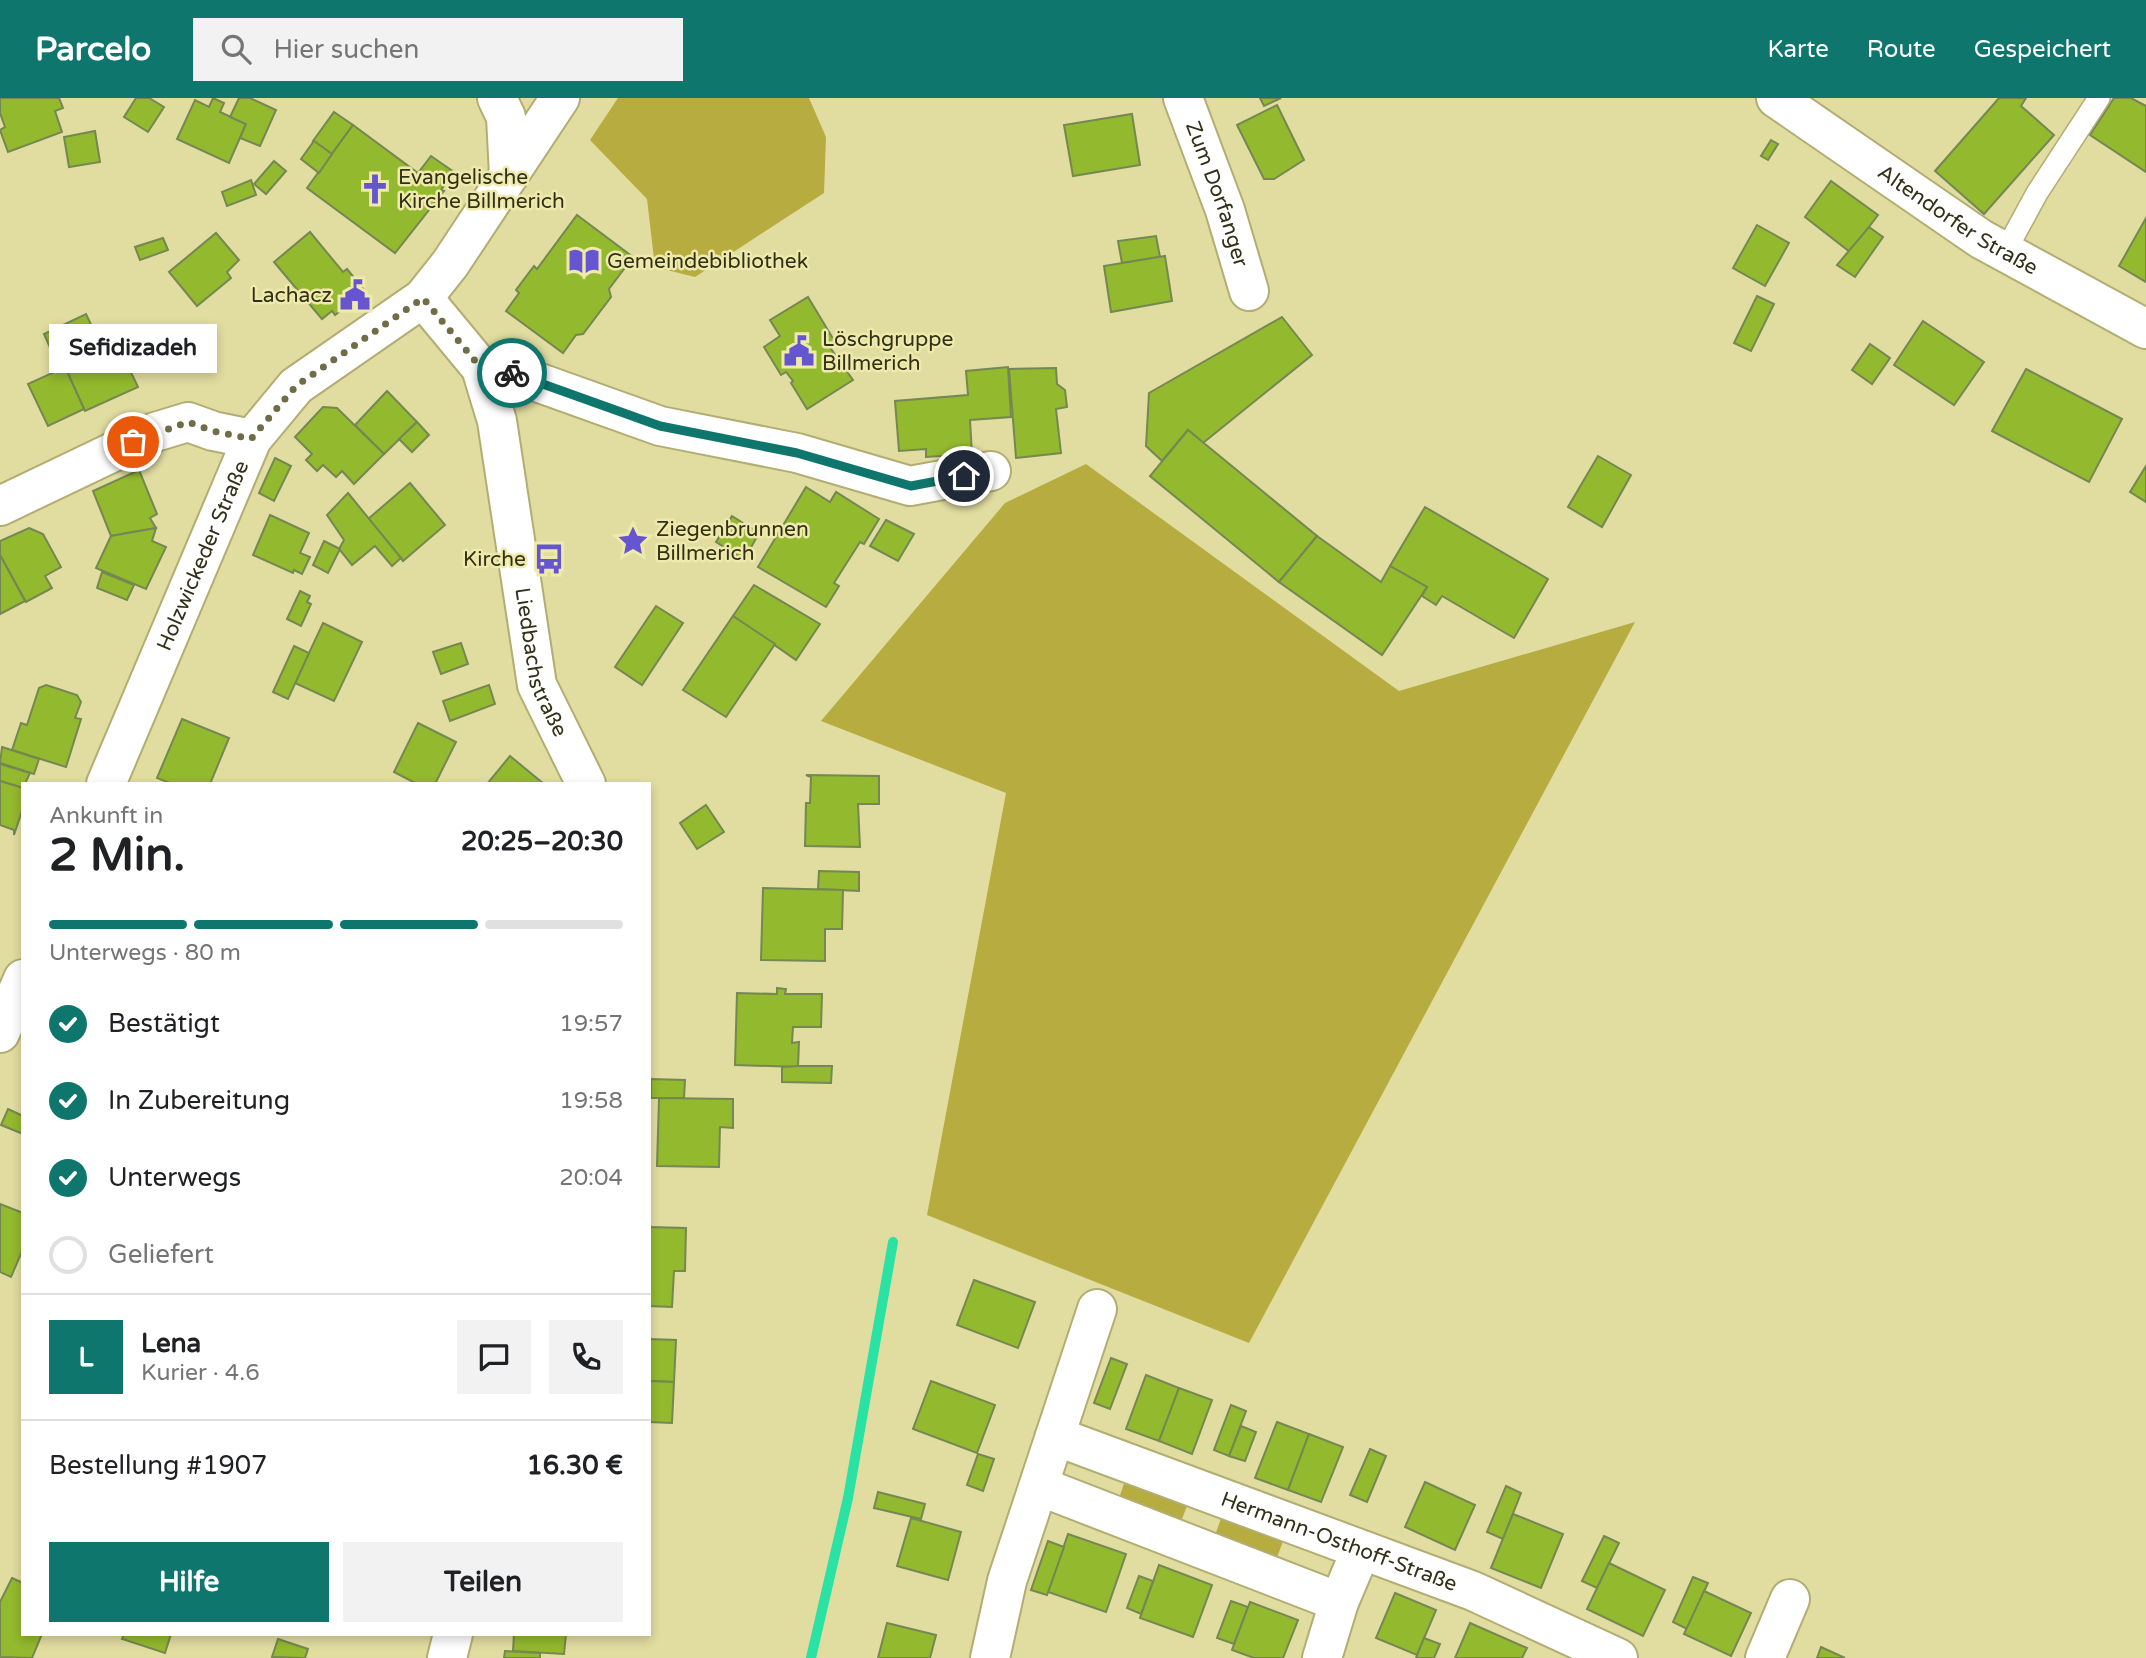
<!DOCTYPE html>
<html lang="de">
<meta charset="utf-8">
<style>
body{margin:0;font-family:"Varela Round",sans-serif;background:#f2f2f2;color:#202124;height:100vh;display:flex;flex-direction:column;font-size:26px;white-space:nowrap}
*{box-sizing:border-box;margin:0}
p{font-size:23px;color:#757577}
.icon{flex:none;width:38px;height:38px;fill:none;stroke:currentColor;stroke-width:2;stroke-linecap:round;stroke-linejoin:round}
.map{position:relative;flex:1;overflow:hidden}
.details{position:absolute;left:21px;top:684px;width:630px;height:854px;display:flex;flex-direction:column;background:#fff;border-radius:0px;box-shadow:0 4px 10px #0003}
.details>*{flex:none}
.pin{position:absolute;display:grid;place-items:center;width:60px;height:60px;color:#fff;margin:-30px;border:4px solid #fff;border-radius:50%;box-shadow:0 2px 7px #0007}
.courier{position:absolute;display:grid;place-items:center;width:70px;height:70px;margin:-35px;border:5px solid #0f766e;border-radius:50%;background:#fff;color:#222;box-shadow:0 2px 9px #0007}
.bubble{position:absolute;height:49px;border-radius:0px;background:#fff;box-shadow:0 4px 10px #0003;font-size:23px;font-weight:800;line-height:49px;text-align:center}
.overview em{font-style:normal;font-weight:800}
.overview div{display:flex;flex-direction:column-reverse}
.overview{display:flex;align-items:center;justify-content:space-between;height:119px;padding:0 28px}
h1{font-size:46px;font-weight:800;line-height:52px}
.bar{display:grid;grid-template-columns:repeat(4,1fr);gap:10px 7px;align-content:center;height:84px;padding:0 28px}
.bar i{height:9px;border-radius:5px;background:#e0e0e0}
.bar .current{background:#0f766e}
.bar p{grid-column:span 4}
.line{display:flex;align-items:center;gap:18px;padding:0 28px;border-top:2px solid #e0e0e0}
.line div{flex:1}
.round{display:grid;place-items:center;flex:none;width:74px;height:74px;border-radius:0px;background:#f2f2f2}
ol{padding:0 28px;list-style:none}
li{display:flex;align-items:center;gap:21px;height:77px}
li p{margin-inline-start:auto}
li .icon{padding:7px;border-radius:50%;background:#0f766e;color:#fff;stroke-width:4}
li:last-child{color:#757577}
li i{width:38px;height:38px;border:4px solid #e0e0e0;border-radius:50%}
.action{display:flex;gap:14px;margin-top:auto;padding:14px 28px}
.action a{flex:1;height:80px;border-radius:0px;background:#0f766e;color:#fff;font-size:28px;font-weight:800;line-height:80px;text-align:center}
.action a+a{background:#f2f2f2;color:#202124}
header{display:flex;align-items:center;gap:42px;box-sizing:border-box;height:98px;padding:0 35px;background:#0f766e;color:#fff}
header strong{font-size:33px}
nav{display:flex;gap:38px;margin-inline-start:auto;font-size:24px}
.search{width:490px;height:63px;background:#f2f2f2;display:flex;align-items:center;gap:18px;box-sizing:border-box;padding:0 24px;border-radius:0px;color:#757577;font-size:26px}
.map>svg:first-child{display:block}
.green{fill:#b6ac40}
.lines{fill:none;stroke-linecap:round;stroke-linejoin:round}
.stream{stroke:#2ae2a4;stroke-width:10}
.building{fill:#93b92e;stroke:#758752;stroke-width:2}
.service-casing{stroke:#b2ad72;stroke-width:24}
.minor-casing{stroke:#b2ad72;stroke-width:42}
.tertiary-casing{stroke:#b2ad72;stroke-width:42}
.service{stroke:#fff;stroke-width:21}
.minor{stroke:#fff;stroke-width:38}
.tertiary{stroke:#fff;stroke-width:38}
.done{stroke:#6f6c47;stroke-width:7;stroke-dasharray:0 12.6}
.route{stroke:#0f766e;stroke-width:9}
.labels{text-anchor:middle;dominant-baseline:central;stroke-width:5;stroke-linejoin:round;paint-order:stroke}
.poi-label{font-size:21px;fill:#323017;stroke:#efeaac;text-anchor:start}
.street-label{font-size:21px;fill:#323017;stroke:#efeaac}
</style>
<header>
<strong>Parcelo</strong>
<div class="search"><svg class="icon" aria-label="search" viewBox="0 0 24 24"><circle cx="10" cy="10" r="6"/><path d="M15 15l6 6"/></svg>Hier suchen</div>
<nav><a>Karte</a><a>Route</a><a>Gespeichert</a></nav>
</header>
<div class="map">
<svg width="2146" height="1560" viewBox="0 0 2146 1560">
<rect width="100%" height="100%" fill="#e1dca0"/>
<g class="green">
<path d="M618,0H809L826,39L824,95L695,179L655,169L647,101L590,42Z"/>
<path d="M1086,366L1399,593L1635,524L1249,1245L927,1117L1006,695L821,623L1005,405Z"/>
<path d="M1126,1380L1189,1403L1180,1426L1118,1403Z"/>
<path d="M1223,1415L1285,1438L1276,1462L1214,1440Z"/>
</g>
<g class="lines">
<path class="stream" d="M811,1560L848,1400L893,1144"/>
</g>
<g class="building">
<path d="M0,0H59L63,10L55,13L62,34L8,54L0,32L5,29L0,15Z"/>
<path d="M136,0H149L164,9L148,34L124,19Z"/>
<path d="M213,0L224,5L220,14L246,26L229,65L177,41L195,2L209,9Z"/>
<path d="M239,0H250L276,12L260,48L240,40L246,26L230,19Z"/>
<path d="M1260,0H1281L1264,8Z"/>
<path d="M1999,0H2026L2021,8L2054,37L1984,116L1935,73Z"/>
<path d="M2114,0H2131L2146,8V74L2090,37Z"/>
<path d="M1277,7L1304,62L1274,81H1264L1237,27Z"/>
<path d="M334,14L353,27L332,56L313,43Z"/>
<path d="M1132,16L1140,67L1073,78L1064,27Z"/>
<path d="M353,27L418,75L431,58L454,74L441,92L444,93L395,155L307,90Z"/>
<path d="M95,33L100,64L69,69L64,39Z"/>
<path d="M1771,42L1778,46L1768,62L1761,58Z"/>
<path d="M314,43L332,56L319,75L301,61Z"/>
<path d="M274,63L286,73L266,96L254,86Z"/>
<path d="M251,82L256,97L227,108L222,94Z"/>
<path d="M1831,83L1878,117L1850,154L1805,119Z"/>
<path d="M577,117L633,159L609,191L611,199L583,236L576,237L563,255L506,213L519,195L516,192L534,168L537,171Z"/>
<path d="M2146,120V184L2119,168Z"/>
<path d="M1757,127L1789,145L1765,188L1733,170Z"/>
<path d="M1869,129L1883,139L1855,179L1837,167Z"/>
<path d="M310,134L343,174L347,171L365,193L335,217L332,213L322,221L274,164Z"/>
<path d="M216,135L239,162L227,174L231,180L197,208L169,174Z"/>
<path d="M1156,138L1160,159L1122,165L1118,143Z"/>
<path d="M163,140L168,152L140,162L135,149Z"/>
<path d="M1165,158L1172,203L1111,214L1104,168Z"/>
<path d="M1757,198L1774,206L1751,253L1734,245Z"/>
<path d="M808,199L835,244L829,248L853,282L807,311L791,285L793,283L786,274L781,277L764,249L780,238L770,222Z"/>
<path d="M86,216L95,235L109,228L138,289L85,313L65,269L79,262L63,227Z"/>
<path d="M1282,219L1312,257L1203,345L1188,332L1162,363L1146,348L1149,295Z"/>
<path d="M1923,223L1984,264L1954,307L1894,267Z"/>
<path d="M63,227L75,253L56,263L44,236Z"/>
<path d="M1870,246L1890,260L1872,286L1852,272Z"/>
<path d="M65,269L84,311L48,328L28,286Z"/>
<path d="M1008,269L1011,319L970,322L972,356L926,359V351L899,353L895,303L968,297L966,273Z"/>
<path d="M1056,270L1057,286L1065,292L1067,309L1056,311L1061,355L1016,360L1009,271Z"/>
<path d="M2026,271L2122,321L2089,384L1992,333Z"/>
<path d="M387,293L417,324L384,356L355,327Z"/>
<path d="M323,309L337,310L384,356L354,386L342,373L336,379L323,367L317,373L306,362L312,356L295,339Z"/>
<path d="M417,324L429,337L412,354L399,341Z"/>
<path d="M1188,332L1317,438L1279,484L1150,378Z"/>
<path d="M1598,358L1631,377L1602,429L1568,409Z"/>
<path d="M275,360L291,368L274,403L259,395Z"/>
<path d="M2146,368V404L2130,394Z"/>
<path d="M139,372L157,416L150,420L156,430L111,438L93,393Z"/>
<path d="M410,385L445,427L403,463L368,421Z"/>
<path d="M806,389L830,404L836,394L879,421L864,446L860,444L834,485L839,488L826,509L758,469Z"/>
<path d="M348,395L401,460L392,468L375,448L352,467L339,451L344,442L327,417Z"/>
<path d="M1425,409L1548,481L1514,540L1442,498L1436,507L1422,498L1427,489L1390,468Z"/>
<path d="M270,417L309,435L300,455L310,459L302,476L294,472L293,475L253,457Z"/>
<path d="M732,418L759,435L744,462L716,444Z"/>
<path d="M886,422L914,436L898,463L870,448Z"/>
<path d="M29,430L43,436L61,469L45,478L52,490L26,504L0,457V443Z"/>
<path d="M156,430L152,443L166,449L146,491L96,470L111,438Z"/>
<path d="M1317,438L1381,484L1390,468L1427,489L1382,557L1279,484Z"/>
<path d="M324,443L340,451L328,475L313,467Z"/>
<path d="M0,457L25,503L0,516Z"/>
<path d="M102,474L134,487L127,502L97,490Z"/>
<path d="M754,487L820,526L796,562L733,518Z"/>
<path d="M300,493L310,498L307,504L311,506L301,528L287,521Z"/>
<path d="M656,508L683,525L642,587L615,569Z"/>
<path d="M733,518L775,546L726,619L683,592Z"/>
<path d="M323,525L362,544L334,603L295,585Z"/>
<path d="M461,545L468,566L441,576L433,554Z"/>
<path d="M294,548L309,555L288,601L273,594Z"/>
<path d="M46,587L77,597L81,604L75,620L81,621L66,669L12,652L21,625L27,627L39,590Z"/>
<path d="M489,587L495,606L450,623L443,603Z"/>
<path d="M182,621L229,640L210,686H172L157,680Z"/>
<path d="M418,625L456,644L435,686H417L394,674Z"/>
<path d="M2,649L39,661L34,676L0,665Z"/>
<path d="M510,658L544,686H487Z"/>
<path d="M0,666L30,675L23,690L0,683Z"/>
<path d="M806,677L879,678V706H858L860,749L805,748L806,705H810L811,679Z"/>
<path d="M0,683L23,690V710L14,737V732L0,727Z"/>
<path d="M706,707L724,734L697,751L680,725Z"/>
<path d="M819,773L859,774V793L818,791Z"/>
<path d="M763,790L843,792L842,831H825V863L761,862Z"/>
<path d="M777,890L786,891L785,896H822L821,929H793L792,945L799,944L798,969L735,967L737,895L777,896Z"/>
<path d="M799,968H832L831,985L782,984V969Z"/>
<path d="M651,981L685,982L684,1000H651Z"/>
<path d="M659,1000L733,1001V1030L720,1029L719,1069L657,1068Z"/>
<path d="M8,1011L23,1018V1036L1,1027Z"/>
<path d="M0,1106L23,1115V1151L11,1179L0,1174Z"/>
<path d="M649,1129L686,1130L685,1173H674L672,1209L649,1208Z"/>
<path d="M974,1182L1035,1204L1018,1250L957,1227Z"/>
<path d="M649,1241L676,1242L674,1284L649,1283Z"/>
<path d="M1111,1260L1127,1266L1110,1311L1094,1305Z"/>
<path d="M1146,1277L1179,1290L1159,1343L1126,1331Z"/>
<path d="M649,1283L674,1284L672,1325L649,1324Z"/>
<path d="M931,1283L995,1307L977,1355L913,1331Z"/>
<path d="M1179,1290L1212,1302L1192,1356L1159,1343Z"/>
<path d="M1231,1307L1246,1313L1229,1358L1214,1352Z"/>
<path d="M1277,1324L1309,1336L1288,1392L1255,1380Z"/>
<path d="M1241,1328L1256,1334L1245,1363L1229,1358Z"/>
<path d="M1309,1336L1343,1349L1321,1404L1288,1392Z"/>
<path d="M1370,1351L1386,1358L1367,1404L1350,1397Z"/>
<path d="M978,1356L994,1361L983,1393L967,1387Z"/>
<path d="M1425,1384L1475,1407L1455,1452L1405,1429Z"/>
<path d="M1506,1388L1521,1395L1503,1441L1487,1434Z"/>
<path d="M878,1394L925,1406L921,1421L874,1410Z"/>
<path d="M1513,1416L1563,1436L1541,1490L1491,1470Z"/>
<path d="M911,1420L961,1434L948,1482L897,1468Z"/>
<path d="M1068,1436L1126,1456L1106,1514L1048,1494Z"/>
<path d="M1604,1438L1619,1445L1597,1490L1582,1483Z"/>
<path d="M1048,1443L1064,1449L1047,1497L1031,1492Z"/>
<path d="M1609,1465L1665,1492L1643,1538L1587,1511Z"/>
<path d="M1159,1467L1212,1487L1193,1539L1140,1520Z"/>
<path d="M1139,1478L1153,1483L1141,1516L1127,1510Z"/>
<path d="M1693,1479L1708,1485L1687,1531L1673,1524Z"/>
<path d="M12,1480L23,1485V1536H42L32,1560L0,1559V1504Z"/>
<path d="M1704,1493L1751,1515L1731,1558L1684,1536Z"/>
<path d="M1395,1495L1436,1512L1417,1557L1376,1540Z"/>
<path d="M1231,1503L1248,1509L1234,1546L1217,1540Z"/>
<path d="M1250,1504L1298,1522L1283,1560H1254L1232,1552Z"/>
<path d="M887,1525L936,1537L930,1560H878Z"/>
<path d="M1470,1525L1527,1550L1522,1560H1455Z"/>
<path d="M124,1536H171L165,1555L122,1541Z"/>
<path d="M514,1536H566L564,1556L513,1553Z"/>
<path d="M1424,1540L1440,1546L1434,1560H1416Z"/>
<path d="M278,1541L308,1551L305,1560L272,1559Z"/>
<path d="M1821,1549L1845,1560H1817Z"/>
<path d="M505,1553L540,1555V1560H504Z"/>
</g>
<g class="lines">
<g class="service-casing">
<path id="service" d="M2005,154L2037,95L2099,0"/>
</g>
<g class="minor-casing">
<g id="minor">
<path d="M497,0L506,19L509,77"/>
<path id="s1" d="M1183,0L1225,112L1249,193"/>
<path id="s2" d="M423,200L481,270L497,323L537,587L586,686"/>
<path d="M481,270L509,274L660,328L797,355L910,388L991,373"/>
<path d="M0,408L155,334L188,324L213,333L252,341"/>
<path id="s3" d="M106,686L252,341L296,288L423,200L450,166L560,0"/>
<path d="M0,935L23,881"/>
<path id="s4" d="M1055,1338L1473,1493L1618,1560"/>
<path d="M1039,1388L1339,1504"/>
<path d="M447,1560L453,1536"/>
<path d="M990,1560L1007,1483L1097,1211"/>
<path d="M1322,1560L1339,1504L1361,1452"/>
<path d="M1765,1560L1790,1501"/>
</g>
</g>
<g class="tertiary-casing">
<g id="tertiary">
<path id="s5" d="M1776,0L1981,141L2146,231"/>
</g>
</g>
<use href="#service" class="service"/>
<use href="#minor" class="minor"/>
<use href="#tertiary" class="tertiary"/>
</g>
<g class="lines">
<path class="done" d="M133,344L188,324L213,333L251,341L296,288L423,200L481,270L512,275"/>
<path class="route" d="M512,275L660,328L797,355L911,388L964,378"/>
</g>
<defs>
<g id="church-bare" transform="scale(2.415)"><path d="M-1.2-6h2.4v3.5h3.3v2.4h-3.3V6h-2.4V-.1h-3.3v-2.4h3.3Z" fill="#6556cf" stroke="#efeaac" stroke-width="2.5" paint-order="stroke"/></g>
<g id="library-bare" transform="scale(2.415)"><path d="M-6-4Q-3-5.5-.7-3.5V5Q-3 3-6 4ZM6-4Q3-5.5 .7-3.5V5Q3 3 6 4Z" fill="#6556cf" stroke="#efeaac" stroke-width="2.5" paint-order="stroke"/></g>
<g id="civic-bare" transform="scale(2.415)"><path d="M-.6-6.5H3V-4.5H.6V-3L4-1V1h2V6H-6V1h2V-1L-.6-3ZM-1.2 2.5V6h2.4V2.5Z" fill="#6556cf" stroke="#efeaac" stroke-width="2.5" paint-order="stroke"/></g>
<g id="sight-bare" transform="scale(2.415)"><path d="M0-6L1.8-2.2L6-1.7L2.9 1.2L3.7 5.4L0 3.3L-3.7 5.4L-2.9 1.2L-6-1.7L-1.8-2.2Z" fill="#6556cf" stroke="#efeaac" stroke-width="2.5" paint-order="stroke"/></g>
<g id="bus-bare" transform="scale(2.415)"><path d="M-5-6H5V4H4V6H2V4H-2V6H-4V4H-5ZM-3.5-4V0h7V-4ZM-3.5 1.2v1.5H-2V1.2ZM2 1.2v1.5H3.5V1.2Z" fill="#6556cf" stroke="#efeaac" stroke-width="2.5" paint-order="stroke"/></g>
</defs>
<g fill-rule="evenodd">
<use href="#church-bare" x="375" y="91"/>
<use href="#library-bare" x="584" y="163"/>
<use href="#civic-bare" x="355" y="197"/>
<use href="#civic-bare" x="799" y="253"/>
<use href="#sight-bare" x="633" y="443"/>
<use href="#bus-bare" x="549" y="461"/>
</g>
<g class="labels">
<g class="poi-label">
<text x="398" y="79">Evangelische<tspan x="398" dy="24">Kirche Billmerich</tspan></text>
<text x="607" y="163">Gemeindebibliothek</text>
<text x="332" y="197" text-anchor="end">Lachacz</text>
<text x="822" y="241">Löschgruppe<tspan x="822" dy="24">Billmerich</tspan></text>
<text x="656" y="431">Ziegenbrunnen<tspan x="656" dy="24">Billmerich</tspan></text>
<text x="526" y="461" text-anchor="end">Kirche</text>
</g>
<g class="street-label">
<text stroke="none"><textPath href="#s1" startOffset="102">Zum Dorfanger</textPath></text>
<text stroke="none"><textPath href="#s5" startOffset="219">Altendorfer Straße</textPath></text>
<text stroke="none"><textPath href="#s3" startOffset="248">Holzwickeder Straße</textPath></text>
<text stroke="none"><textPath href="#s2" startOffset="392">Liedbachstraße</textPath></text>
<text stroke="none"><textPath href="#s4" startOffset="303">Hermann-Osthoff-Straße</textPath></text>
</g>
</g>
</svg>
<div class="pin" style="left:133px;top:344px;background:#ea580c"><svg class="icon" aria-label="bag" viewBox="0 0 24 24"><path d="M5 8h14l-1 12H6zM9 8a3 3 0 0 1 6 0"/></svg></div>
<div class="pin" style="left:964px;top:378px;background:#1f2937"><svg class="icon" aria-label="home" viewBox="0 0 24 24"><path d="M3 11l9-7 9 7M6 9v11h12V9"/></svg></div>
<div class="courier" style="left:512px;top:275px"><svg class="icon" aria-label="bike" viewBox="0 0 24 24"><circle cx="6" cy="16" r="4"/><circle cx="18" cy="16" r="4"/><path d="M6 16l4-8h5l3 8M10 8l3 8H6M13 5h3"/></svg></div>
<div class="bubble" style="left:49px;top:226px;width:168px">Sefidizadeh</div>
<section class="details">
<div class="overview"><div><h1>2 Min.</h1><p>Ankunft in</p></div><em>20:25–20:30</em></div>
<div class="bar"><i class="current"></i><i class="current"></i><i class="current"></i><i></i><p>Unterwegs · 80 m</p></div>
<ol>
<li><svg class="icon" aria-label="check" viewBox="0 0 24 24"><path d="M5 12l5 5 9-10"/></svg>Bestätigt<p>19:57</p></li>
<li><svg class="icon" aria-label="check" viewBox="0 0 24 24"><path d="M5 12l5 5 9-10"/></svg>In Zubereitung<p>19:58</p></li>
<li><svg class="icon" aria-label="check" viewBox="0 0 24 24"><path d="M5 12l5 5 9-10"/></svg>Unterwegs<p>20:04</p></li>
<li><i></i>Geliefert</li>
</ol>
<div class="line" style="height:126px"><b class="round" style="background:#0f766e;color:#fff">L</b><div><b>Lena</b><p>Kurier · 4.6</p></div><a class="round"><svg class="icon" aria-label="chat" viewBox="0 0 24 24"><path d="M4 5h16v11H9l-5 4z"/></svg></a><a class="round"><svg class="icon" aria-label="phone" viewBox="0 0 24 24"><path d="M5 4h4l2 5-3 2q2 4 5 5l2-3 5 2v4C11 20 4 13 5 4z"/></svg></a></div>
<div class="line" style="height:91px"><div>Bestellung #1907</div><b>16.30 €</b></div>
<div class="action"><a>Hilfe</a><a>Teilen</a></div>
</section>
</div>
